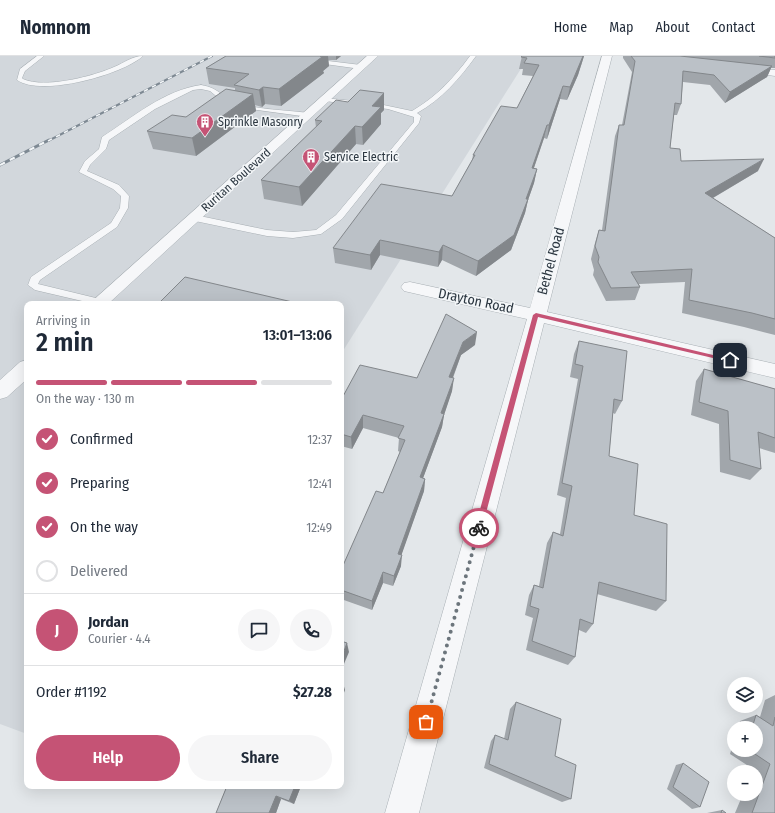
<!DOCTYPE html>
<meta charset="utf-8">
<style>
body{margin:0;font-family:"Fira Sans Condensed",sans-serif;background:#f6f6f7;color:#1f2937;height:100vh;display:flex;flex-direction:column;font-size:15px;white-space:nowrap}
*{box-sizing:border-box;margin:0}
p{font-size:13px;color:#747a83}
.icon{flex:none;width:22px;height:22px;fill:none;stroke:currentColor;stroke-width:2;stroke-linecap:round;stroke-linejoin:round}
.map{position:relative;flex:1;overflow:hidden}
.side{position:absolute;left:24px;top:245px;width:320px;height:488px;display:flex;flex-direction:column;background:#fff;border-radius:8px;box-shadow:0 4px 16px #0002}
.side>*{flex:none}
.fabs{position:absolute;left:727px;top:621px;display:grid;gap:8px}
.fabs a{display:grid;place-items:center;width:36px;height:36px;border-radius:50%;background:#fff;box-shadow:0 4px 16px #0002;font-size:20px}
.pin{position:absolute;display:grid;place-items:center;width:34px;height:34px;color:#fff;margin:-17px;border-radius:8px;box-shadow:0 2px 6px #0006}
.courier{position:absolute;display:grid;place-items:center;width:40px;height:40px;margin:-20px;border:3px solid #c55375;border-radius:50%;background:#fff;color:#222;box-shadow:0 1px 5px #0007}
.overview em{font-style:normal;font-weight:600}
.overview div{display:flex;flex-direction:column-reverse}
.overview{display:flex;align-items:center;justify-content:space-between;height:68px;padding:0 12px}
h1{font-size:26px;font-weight:600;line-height:30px}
.bar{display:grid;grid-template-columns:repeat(4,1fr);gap:6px 4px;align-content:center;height:48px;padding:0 12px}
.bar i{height:5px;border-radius:3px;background:#e0e1e3}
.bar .selected{background:#c55375}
.bar p{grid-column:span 4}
.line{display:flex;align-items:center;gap:10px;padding:0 12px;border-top:1px solid #e0e1e3}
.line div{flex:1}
.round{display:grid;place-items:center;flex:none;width:42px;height:42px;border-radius:21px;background:#f6f6f7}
ol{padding:0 12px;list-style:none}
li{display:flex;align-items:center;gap:12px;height:44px}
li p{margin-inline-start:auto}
li .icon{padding:4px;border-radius:50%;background:#c55375;color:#fff;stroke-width:4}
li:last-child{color:#747a83}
li i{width:22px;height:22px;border:2px solid #e0e1e3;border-radius:50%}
.cta{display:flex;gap:8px;margin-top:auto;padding:8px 12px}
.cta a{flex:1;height:46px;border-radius:24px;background:#c55375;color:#fff;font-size:16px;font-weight:600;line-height:46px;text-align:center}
.cta a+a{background:#f6f6f7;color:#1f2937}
header{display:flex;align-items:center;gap:24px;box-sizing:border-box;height:56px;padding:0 20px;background:#fff;border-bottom:1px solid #e0e1e3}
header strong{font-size:19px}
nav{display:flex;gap:22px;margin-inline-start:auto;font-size:14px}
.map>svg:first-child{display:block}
.built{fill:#d2d7dc}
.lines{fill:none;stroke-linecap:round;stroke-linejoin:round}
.service-casing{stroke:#a8afb4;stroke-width:1}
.minor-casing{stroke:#a8afb4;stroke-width:1}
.service{fill:#f6f7f9;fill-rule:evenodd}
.minor{fill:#f6f7f9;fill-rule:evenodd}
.rail-far1-casing{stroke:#7e8993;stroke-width:2}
.rail-casing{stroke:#7e8993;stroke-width:3}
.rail-far1{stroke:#f3f6f8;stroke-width:1.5;stroke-dasharray:4.5;stroke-linecap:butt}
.rail{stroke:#f3f6f8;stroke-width:2;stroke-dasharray:5.5;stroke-linecap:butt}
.wall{fill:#a1a6ab}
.shaded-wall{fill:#83878b}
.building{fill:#bbc1c7;stroke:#83878b}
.route{fill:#c55375}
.done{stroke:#6c757c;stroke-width:4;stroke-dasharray:0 7.2}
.labels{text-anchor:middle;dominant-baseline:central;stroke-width:3;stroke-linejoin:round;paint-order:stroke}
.far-poi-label{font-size:12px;fill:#2c3741;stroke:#f3f6f8;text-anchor:start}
.far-street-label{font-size:12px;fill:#2c3741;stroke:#f3f6f8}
.street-label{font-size:14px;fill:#2c3741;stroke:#f3f6f8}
</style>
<header>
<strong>Nomnom</strong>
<nav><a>Home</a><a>Map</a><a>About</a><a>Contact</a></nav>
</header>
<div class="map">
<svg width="775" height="757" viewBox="0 0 775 757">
<rect width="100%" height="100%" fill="#e3e7ea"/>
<path class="built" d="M0,0H529L341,298V248H27V678L0,668Z"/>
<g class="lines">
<g class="service-casing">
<g id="service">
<path d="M37,0H44L25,15L22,22L23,23C45,33 94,20 114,11C124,7 132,0 143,0C122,19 41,41 17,24L20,13Z"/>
<path d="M470,0H476C459,23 442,43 417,57L421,60L419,67L342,163L321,178L293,182L267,180L195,165L191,162L195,159L267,174L293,176L316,174L336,159L414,66V61L388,53L325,45L323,44V42L374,47L412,55C436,41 453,23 470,0Z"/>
<path d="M312,3L361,9L364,11L361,13L310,6V4Z"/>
<path d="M201,29C221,32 222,43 237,47C260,54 285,54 309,57L312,59L309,61L242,52L226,48L210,35L201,33L193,34L155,53L109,84L106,93L90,109L87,115L119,129L129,140L128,152L117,171L40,224L38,228L104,244L105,246L104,248H95L35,234L28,229L31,221L111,167L120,152L121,140L113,133L79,116L85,105L99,93L102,81C132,62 164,34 201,29Z"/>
</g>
</g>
<g class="minor-casing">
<g id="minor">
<path d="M367,0H378L108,248H89Z"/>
<path d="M602,0H612L547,256L775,308V322L544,267L419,757H385L527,263L404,235L401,231L404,227L410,226L530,252Z"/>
<path d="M740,10L775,14V20L737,15L735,13L737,11Z"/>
<path d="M27,304V323L7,341L0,343V324L20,306Z"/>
</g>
</g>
<use href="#service" class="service"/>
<use href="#minor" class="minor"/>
<g class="rail-far1-casing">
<path id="rail-far1" d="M48,85L212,0"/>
</g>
<g class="rail-casing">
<path id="rail" d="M0,109L49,84"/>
</g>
<use href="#rail-far1" class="rail-far1"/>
<use href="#rail" class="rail"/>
</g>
<g class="wall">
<path d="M226,0H341L336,4H328L329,10L323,15L324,17L281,50L265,48L262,51L255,49L256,55L196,100L153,93L147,75L186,61L235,35V32L209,28L206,12Z"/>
<path d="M522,0H584L578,19L567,44L560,43L547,83L544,82L534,112L537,113L534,127L528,144L525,157L511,194L476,220L442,204L438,211L380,199L371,214L335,207L333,192L452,140L472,104L473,99L517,52L533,20L522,19L523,13H519Z"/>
<path d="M623,0H775V12H771L767,21L725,47L710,29L683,26L681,48L677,59H674L670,92L681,105L758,115L713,142L775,182V279L744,271L682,257L685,226L639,228L640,231L635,244L606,245L593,219L594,214L591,203L595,187L599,174H602L615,80L619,69H622L632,16L623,2Z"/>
<path d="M384,54L381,57V68L363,89L356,88L302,150L264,143L261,124L316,71L315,64Z"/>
<path d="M579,285L622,345L615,358L613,357L609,400L634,459L666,545L656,555L597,538L593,568L586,577L579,574L575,601L568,609L526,594L533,562L525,559L529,539L534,529L539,530L547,487L553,476L560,478L566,442L557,439L578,323L570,321L574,298Z"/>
<path d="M475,289L461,299L453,322L452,335L444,359L442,371L423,422L425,423L424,435L401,499V510L393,530L383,527L372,554L341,543V514L383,437L400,396L398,395L399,382L363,372L352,393L341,390V344L417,322Z"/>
<path d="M704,313L775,333V397L759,392L761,413L750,424L720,416L719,368L691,359L696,325Z"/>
<path d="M775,639V757H735L743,738H756V716H752L753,713L730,698L734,685V694H756V672H738L740,665L756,659L760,661L765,644Z"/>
<path d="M516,646L555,700L571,743L562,746L484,712L491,685L495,679L504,683L510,653Z"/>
<path d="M683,707L700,751L692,753L667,733L676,709Z"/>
<path d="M227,730H301L294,748L281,743L276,757H216Z"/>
<path d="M722,754L726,757H707Z"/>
</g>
<g class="shaded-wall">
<path d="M321,0H328L329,10L323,15L324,17L281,50L279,33Z"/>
<path d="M336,0H341L336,4Z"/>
<path d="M583,0H584L578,19L567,44L570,31Z"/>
<path d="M772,10L767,21L725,47L730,36Z"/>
<path d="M563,30L560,43L547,83L549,69Z"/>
<path d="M263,31L265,48L262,51L259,34Z"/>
<path d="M384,37V54L381,57V68L363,89L362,71L372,50Z"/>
<path d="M253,38L256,55L196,100L192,82Z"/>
<path d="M547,69L544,82L529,126L532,112Z"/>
<path d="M355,70L356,88L302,150L299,131Z"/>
<path d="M764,103L758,115L699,150L705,137Z"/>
<path d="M537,113L534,127L528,144L525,157L511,194L476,220L478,205L526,143Z"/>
<path d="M380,184V199L371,214L370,199Z"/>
<path d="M443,189L442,204L438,211L439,196Z"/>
<path d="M477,276L475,289L461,299L448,334L449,321L463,286Z"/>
<path d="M454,322L452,335L444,359L442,371L419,433L420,421L441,357Z"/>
<path d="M363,359V372L352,393L351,381Z"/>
<path d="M425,423L424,435L398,509V498Z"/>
<path d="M402,499L401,510L393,530L394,520Z"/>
<path d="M383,516V527L372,554V545Z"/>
<path d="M347,587L349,596L341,615V603Z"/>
<path d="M343,627L345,634L341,645V633Z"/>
<path d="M295,730H301L294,748L289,745Z"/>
<path d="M276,740L281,743L276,757H269Z"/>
</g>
<g class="building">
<path d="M226,0H321H320L322,1L279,33L263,31L259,34L234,29L249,18L206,12Z"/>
<path d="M522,0H583L570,31L563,30L549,69H547L532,112L537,113L526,143H528L514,179L478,205L443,189L439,196L380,184L370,199L333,192L381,128L452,140L475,99H473L501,50L517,52L539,9L524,7L527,2L521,1Z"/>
<path d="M631,0H680L772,10L730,36L714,19L683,15L681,48L675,47L670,92L680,93L681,105L764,103L705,137L775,182V263L752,257L689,244L692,213L631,216L640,231L611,232L598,206L599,201L595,190L599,174L605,175L619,69H624L635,5Z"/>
<path d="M759,0H775V2Z"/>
<path d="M226,33L253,38L192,82L147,75L172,59L186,61Z"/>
<path d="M360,34L384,37L372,50L381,51L362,71L355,70L299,131L261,124L322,65L315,64L336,44L348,46Z"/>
<path d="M185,221L301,248H158Z"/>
<path d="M446,258L477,276L463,286L449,321L454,322L441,357L444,358L420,421L425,423L398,498L402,499L394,520L383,516L372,545L341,534V514L376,435L383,437L405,384L398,382L404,370L363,359L351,381L341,378V344L360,309L417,322Z"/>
<path d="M579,285L627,295L622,345L614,343L609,400L638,408L634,459L667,468L666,545L599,526L593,568L580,563L575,601L532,585L539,553L530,550L534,529L543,532L553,476L563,480L572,430L562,427L583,310L575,308Z"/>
<path d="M704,313L775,333V382L758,376L761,413L730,404L728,355L699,346Z"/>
<path d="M341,585L347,587L341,603Z"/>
<path d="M341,626L343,627L341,633Z"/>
<path d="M516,646L561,663L555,700L576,709L571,743L489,708L495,679L508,684Z"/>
<path d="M756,659L773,670L775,661V757H752L770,708L749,694H756V672H752Z"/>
<path d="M683,707L709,726L700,751L673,731Z"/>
<path d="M227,730H295L289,745L276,740L269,757H216Z"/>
<path d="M722,754L726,757H721Z"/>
</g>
<path class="route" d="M536,257L730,303L733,304L730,306L538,261L482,472L479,475L475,472L533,259Z"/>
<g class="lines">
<path class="done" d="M426,666L479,472"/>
</g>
<defs>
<g id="building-pin" transform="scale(0.9)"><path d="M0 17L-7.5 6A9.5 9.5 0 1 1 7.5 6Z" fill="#c55375" stroke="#f3f6f8"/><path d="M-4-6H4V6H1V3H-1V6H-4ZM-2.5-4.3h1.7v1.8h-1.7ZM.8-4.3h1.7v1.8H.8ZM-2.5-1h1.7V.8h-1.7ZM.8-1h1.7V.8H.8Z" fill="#fff"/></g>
</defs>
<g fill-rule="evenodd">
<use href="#building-pin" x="205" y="66"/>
<use href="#building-pin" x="311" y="101"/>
</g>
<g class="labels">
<g class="far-poi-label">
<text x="218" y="66">Sprinkle Masonry</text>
<text x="324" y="101">Service Electric</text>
</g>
<g class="far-street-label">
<text transform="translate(236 124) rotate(-42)">Ruritan Boulevard</text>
</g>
<g class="street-label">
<text transform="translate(551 205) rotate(-75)">Bethel Road</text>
<text transform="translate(476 245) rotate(12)">Drayton Road</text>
</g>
</g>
</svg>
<div class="fabs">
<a><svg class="icon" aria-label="layers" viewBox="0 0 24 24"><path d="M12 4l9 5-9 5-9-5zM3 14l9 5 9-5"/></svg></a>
<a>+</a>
<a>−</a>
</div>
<div class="pin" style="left:426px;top:666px;background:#ea580c"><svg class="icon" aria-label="bag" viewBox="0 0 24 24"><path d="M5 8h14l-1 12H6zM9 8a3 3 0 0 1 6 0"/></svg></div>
<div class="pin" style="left:730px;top:304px;background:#1f2937"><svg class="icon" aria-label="home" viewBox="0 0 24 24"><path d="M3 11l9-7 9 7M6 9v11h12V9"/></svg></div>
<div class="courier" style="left:479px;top:472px"><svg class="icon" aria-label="bike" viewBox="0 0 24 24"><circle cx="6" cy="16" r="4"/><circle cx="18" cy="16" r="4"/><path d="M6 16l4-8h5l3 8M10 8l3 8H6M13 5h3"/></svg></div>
<section class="side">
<div class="overview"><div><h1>2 min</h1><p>Arriving in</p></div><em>13:01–13:06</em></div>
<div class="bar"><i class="selected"></i><i class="selected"></i><i class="selected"></i><i></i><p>On the way · 130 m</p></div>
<ol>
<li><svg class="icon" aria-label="check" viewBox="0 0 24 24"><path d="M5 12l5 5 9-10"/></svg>Confirmed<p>12:37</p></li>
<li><svg class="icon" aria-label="check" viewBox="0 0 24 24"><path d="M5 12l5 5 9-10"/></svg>Preparing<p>12:41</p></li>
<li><svg class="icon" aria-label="check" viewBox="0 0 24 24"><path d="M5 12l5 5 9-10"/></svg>On the way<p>12:49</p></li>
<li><i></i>Delivered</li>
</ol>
<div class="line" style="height:72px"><b class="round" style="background:#c55375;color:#fff">J</b><div><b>Jordan</b><p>Courier · 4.4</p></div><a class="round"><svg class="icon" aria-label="chat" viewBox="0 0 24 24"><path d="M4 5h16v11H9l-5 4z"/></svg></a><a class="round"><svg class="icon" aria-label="phone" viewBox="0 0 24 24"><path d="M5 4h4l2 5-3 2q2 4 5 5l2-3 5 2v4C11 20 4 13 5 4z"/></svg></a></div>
<div class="line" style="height:52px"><div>Order #1192</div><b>$27.28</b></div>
<div class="cta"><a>Help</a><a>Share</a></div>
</section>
</div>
